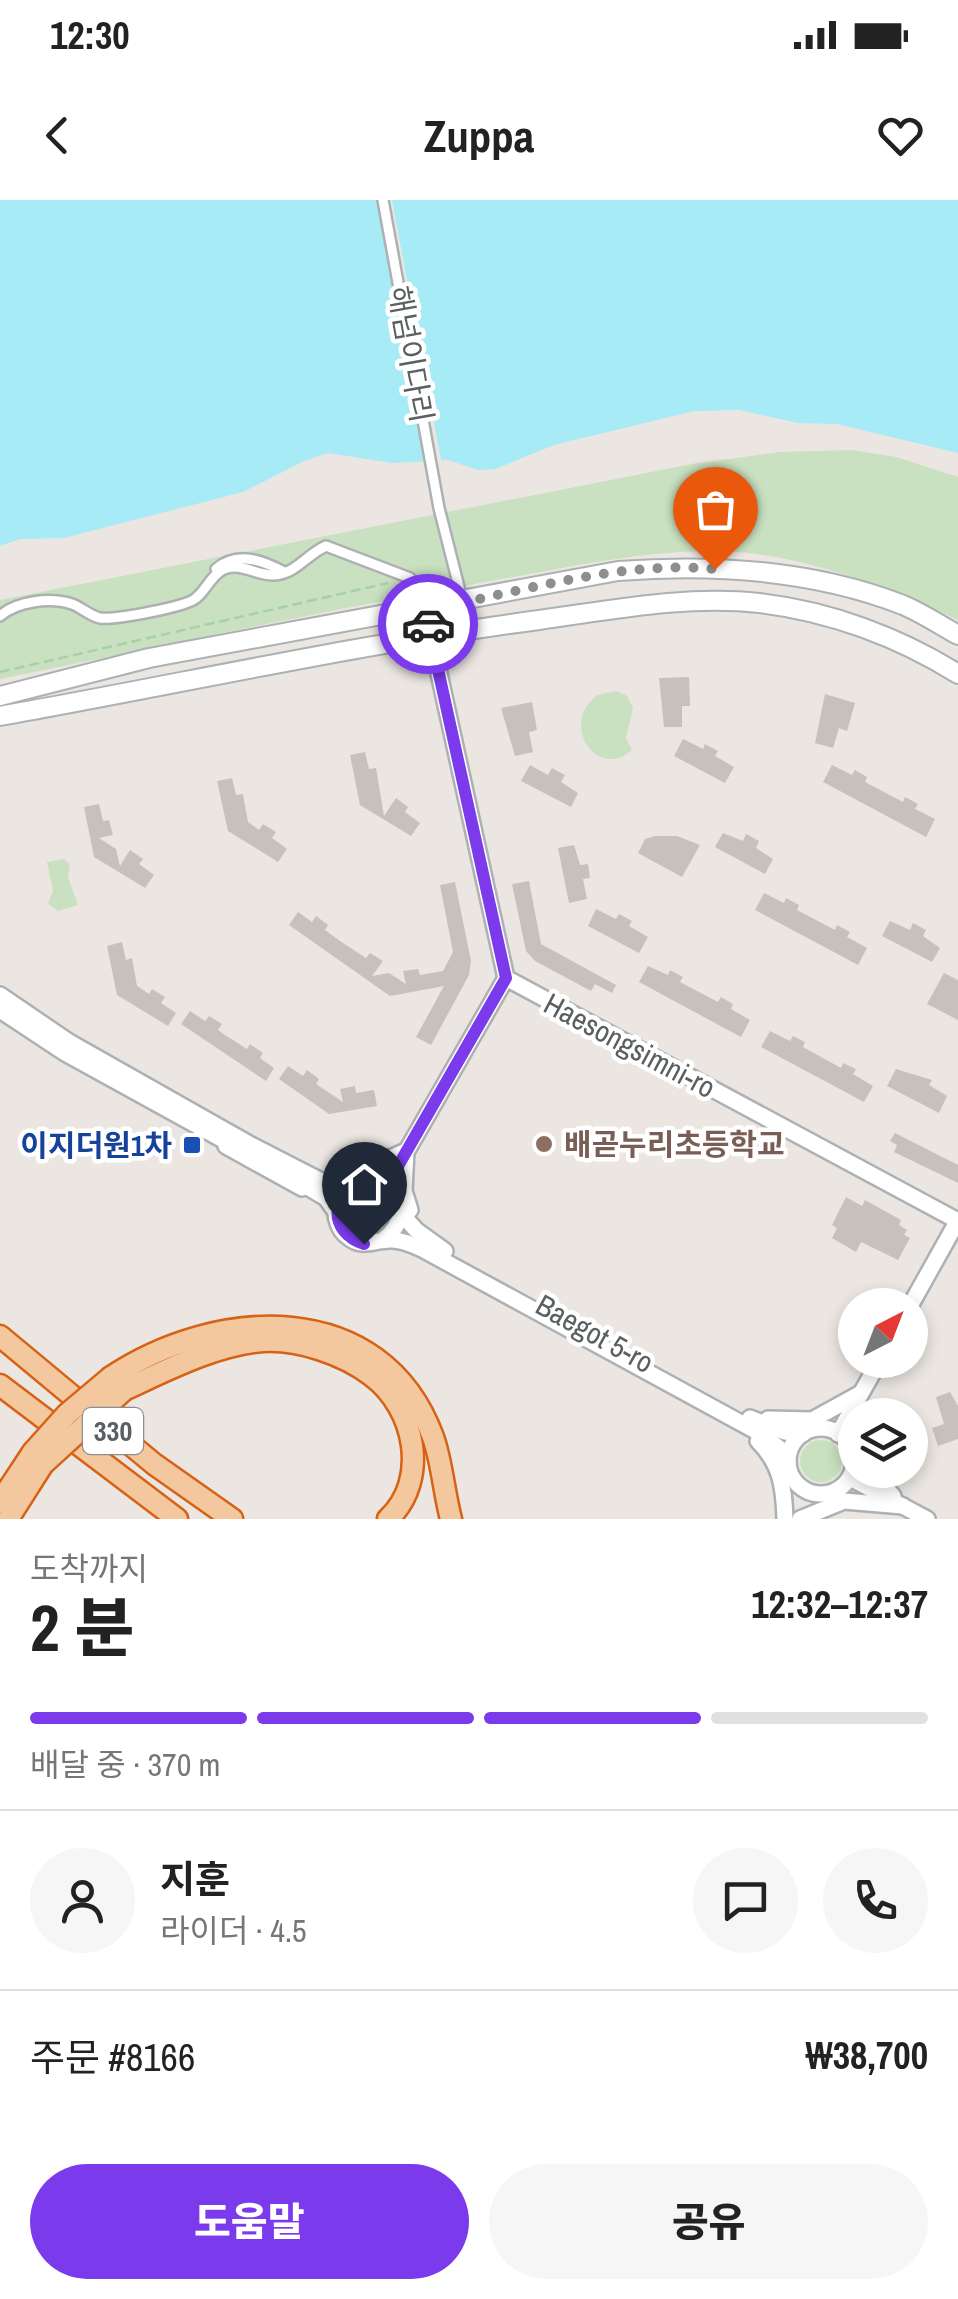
<!DOCTYPE html>
<html lang="ko">
<meta charset="utf-8">
<style>
body{margin:0;font-family:"Archivo Narrow","Noto Sans KR",sans-serif;background:#f6f6f6;color:#222;height:100vh;display:flex;flex-direction:column;font-size:38px;white-space:nowrap}
*{box-sizing:border-box;margin:0}
p{font-size:32px;color:#767676}
.icon{flex:none;width:55px;height:55px;fill:none;stroke:currentColor;stroke-width:2;stroke-linecap:round;stroke-linejoin:round}
.map{position:relative;height:1319px;overflow:hidden}
.drawer{display:flex;flex-direction:column;background:#fff;flex:1}
.drawer>*{flex:none}
.needle{width:65px;rotate:42deg}
.buttons{position:absolute;left:838px;top:1088px;display:grid;gap:20px}
.buttons a{display:grid;place-items:center;width:90px;height:90px;border-radius:50%;background:#fff;box-shadow:0 5px 15px #0003;font-size:50px}
.pin{position:absolute;display:grid;place-items:center;width:85px;height:85px;color:#fff;margin:-102px -42px;border-radius:50% 50% 50% 0;rotate:-45deg;box-shadow:0 0 10px #0007}
.pin .icon{rotate:45deg}
.courier{position:absolute;display:grid;place-items:center;width:100px;height:100px;margin:-50px;border:8px solid #7c3aed;border-radius:50%;background:#fff;color:#222;box-shadow:0 2px 12px #0007}
.summary em{font-style:normal;font-weight:800}
.summary div{display:flex;flex-direction:column-reverse}
.summary{display:flex;align-items:center;justify-content:space-between;height:170px;padding:0 30px}
h1{font-size:65px;font-weight:800;line-height:75px}
.bar{display:grid;grid-template-columns:repeat(4,1fr);gap:15px 10px;align-content:center;height:120px;padding:0 30px}
.bar i{height:12px;border-radius:8px;background:#e0e0e0}
.bar .current{background:#7c3aed}
.bar p{grid-column:span 4}
.line{display:flex;align-items:center;gap:25px;padding:0 30px;border-top:2px solid #e0e0e0}
.line div{flex:1}
.round{display:grid;place-items:center;flex:none;width:105px;height:105px;border-radius:52px;background:#f6f6f6}
.cta{display:flex;gap:20px;margin-top:auto;padding:20px 30px}
.cta a{flex:1;height:115px;border-radius:60px;background:#7c3aed;color:#fff;font-size:40px;font-weight:800;line-height:115px;text-align:center}
.cta a+a{background:#f6f6f6;color:#222}
.status{display:flex;justify-content:space-between;align-items:center;height:70px;padding:0 50px;background:#fff;direction:ltr}
.status svg{height:28px;fill:currentColor}
header{display:flex;justify-content:space-between;align-items:center;height:130px;padding:0 30px;background:#fff;font-size:45px;font-weight:800}
.map>svg:first-child{display:block}
.green{fill:#c9e1c0}
.water{fill:#a6ebf6}
.pier{fill:#ebe6e1}
.building{fill:#c7c1be}
.lines{fill:none;stroke-linecap:round;stroke-linejoin:round}
.pedestrian-casing{stroke:#adb1b3;stroke-width:14}
.tertiary-casing{stroke:#adb1b3;stroke-width:20}
.secondary-casing{stroke:#acb1b3;stroke-width:22}
.trunk-casing{stroke:#d76215;stroke-width:25}
.path{stroke:#a6d1a4;stroke-width:2.5;stroke-dasharray:10 5;stroke-linecap:butt}
.pedestrian{stroke:#fff;stroke-width:9}
.tertiary{stroke:#fff;stroke-width:15}
.secondary{stroke:#fff;stroke-width:18}
.trunk{stroke:#f4c89e;stroke-width:20}
.trunk-bridge-casing{stroke:#d76215;stroke-width:25;stroke-linecap:butt}
.trunk-bridge{stroke:#f4c89e;stroke-width:20}
.done{stroke:#8d8e8e;stroke-width:10;stroke-dasharray:0 18}
.route{stroke:#7c3aed;stroke-width:12}
.education-dot{fill:#8d6e63;stroke:#fff;stroke-width:4}
.transit-dot{fill:#1a4fb4;stroke:#fff;stroke-width:4}
.labels{text-anchor:middle;dominant-baseline:central;stroke-width:9;stroke-linejoin:round;paint-order:stroke}
.shield{fill:#fff;stroke:#8c8f90;stroke-width:2.5}
.shield-label{font-size:28px;font-weight:bold;fill:#5a5f61}
.street-label{font-size:30px;fill:#5a5f61;stroke:#fff}
.education-label{font-size:30px;font-weight:bold;fill:#785e54;stroke:#fff;text-anchor:start}
.transit-label{font-size:30px;font-weight:bold;fill:#164399;stroke:#fff;text-anchor:end}
</style>
<div class="status"><b>12:30</b><svg viewBox="0 0 49 12"><path d="M0 12V9h3v3zM5 12V6h3v6zM10 12V3h3v9zM15 12V0h3v12zM26 1h20v11H26zM47 4h2v5h-2z"/></svg></div>
<header><svg class="icon" aria-label="back" viewBox="0 0 24 24"><path d="M15 5l-7 7 7 7"/></svg>Zuppa<svg class="icon" aria-label="heart" viewBox="0 0 24 24"><path d="M12 20l-8-8c-3-5 5-10 8-4 3-6 11-1 8 4z"/></svg></header>
<div class="map">
<svg width="958" height="1319" viewBox="0 0 958 1319">
<rect width="100%" height="100%" fill="#ebe6e1"/>
<g class="green">
<path d="M852,250L896,257L958,277V420C883,386 802,353 718,351C640,350 562,369 485,382C323,411 161,446 0,479V400L692,264L780,252Z"/>
<path d="M617,491L627,496L633,508L626,538L632,550C602,577 568,538 586,507C589,502 594,499 597,495Z"/>
<path d="M64,659L70,665L68,677L78,705L58,711L48,703L53,691L47,662Z"/>
<circle cx="367" cy="1013" r="19"/>
<circle cx="821" cy="1261" r="21"/>
</g>
<path class="water" d="M0,0H958V253L837,224L798,223L739,210L694,211L554,245L495,269L478,270L448,260L393,263L328,253L304,261L243,292L64,338L20,339L0,346Z"/>
<path class="pier" d="M379,0H392L442,265L429,267Z"/>
<g class="building">
<path d="M689,477L690,506H682V527H664L659,478Z"/>
<path d="M825,494L855,503L847,531L839,528L833,548L815,543Z"/>
<path d="M532,502L537,530L529,532L533,552L515,556L501,508Z"/>
<path d="M683,539L703,549L705,544L718,551L715,556L734,567L725,583L674,556Z"/>
<path d="M365,552L369,569L376,568L384,616L396,598L408,607L405,612L420,623L411,636L360,605L350,555Z"/>
<path d="M530,565L548,575L552,568L565,575L561,582L578,593L571,607L521,581Z"/>
<path d="M832,565L852,575L855,570L867,577L865,582L903,602L905,597L918,604L915,609L935,619L926,637L823,582Z"/>
<path d="M232,578L236,595L243,594L248,622L259,630L263,624L276,632L272,638L287,649L278,662L228,631L217,581Z"/>
<path d="M99,604L103,621L109,620L113,635L99,638L116,649L120,666L130,650L143,659L139,664L154,675L145,688L94,657L84,607Z"/>
<path d="M723,633L743,641L746,634L759,641L756,648L773,659L765,674L715,647Z"/>
<path d="M655,636H677L700,645L682,677L638,653L645,639Z"/>
<path d="M574,645L580,665L588,664L590,678L583,679L587,699L569,703L558,648Z"/>
<path d="M529,681L541,744L616,785L612,793L595,784L591,791L535,761L526,751L512,684Z"/>
<path d="M455,682L471,761L469,775L431,845L416,837L444,786L390,796L289,725L298,712L312,722L316,716L328,725L325,730L340,741L366,758L370,753L383,761L372,776L389,773L406,784L403,771L418,769L420,775L443,771L453,752L440,685Z"/>
<path d="M764,693L784,703L786,698L799,705L797,710L835,730L837,725L850,732L847,737L867,748L858,765L755,710Z"/>
<path d="M596,709L616,719L619,714L632,721L629,726L648,737L639,753L588,726Z"/>
<path d="M890,721L910,730L913,723L926,730L923,736L940,748L932,762L882,736Z"/>
<path d="M122,742L126,760L132,758L137,786L149,794L152,789L165,797L161,803L176,813L168,826L117,795L107,746Z"/>
<path d="M648,766L668,775L670,770L683,777L680,782L718,802L721,797L733,804L731,809L750,820L741,837L639,782Z"/>
<path d="M944,773L958,780V820L927,804Z"/>
<path d="M190,811L205,821L209,816L222,824L218,830L225,835L247,849L250,844L263,853L260,858L274,868L266,881L181,824Z"/>
<path d="M770,831L790,841L793,836L805,842L803,847L841,868L843,863L856,869L853,874L873,886L864,902L761,847Z"/>
<path d="M288,866L303,876L307,870L319,879L316,884L343,902L340,889L355,886L356,893L374,890L377,906L329,914L279,879Z"/>
<path d="M896,869L932,880L929,885L947,896L939,913L887,886Z"/>
<path d="M895,933L958,965V983L894,952L897,945L890,941Z"/>
<path d="M846,997L862,1006L865,1000L901,1020L899,1025L907,1030L904,1035L910,1038L898,1060L861,1042L856,1052L832,1038L837,1028L832,1025Z"/>
<path d="M950,1192L958,1206V1239L938,1246L932,1228L944,1224L936,1197Z"/>
</g>
<g class="lines">
<g class="pedestrian-casing">
<g id="pedestrian">
<path d="M383,0L439,308L462,399"/>
<path d="M216,369C237,351 262,360 284,372"/>
<path d="M0,416C17,401 50,397 72,404C81,407 90,416 100,418C114,420 186,407 196,398C206,390 211,376 222,370C241,361 256,376 274,375C296,374 307,354 326,346L410,378"/>
</g>
</g>
<g class="tertiary-casing">
<g id="tertiary">
<path d="M425,410L506,778L958,1021"/>
<path d="M0,795L69,842L251,945L325,983L352,985"/>
<path d="M0,810L65,853L234,946"/>
<path d="M226,946L302,988"/>
<path d="M349,976L406,951L404,991L410,1010"/>
<path d="M294,979L326,998L336,1012"/>
<path d="M386,987L506,778"/>
<path d="M399,1011L416,1030L445,1051"/>
<path d="M383,1040C437,998 345,951 336,1008C335,1018 339,1030 347,1036C362,1050 375,1039 392,1040C403,1040 413,1045 422,1049L763,1235L779,1248L788,1262"/>
<path d="M910,1106L957,1022"/>
<path d="M750,1218L785,1232L803,1234"/>
<path d="M768,1219L812,1220L861,1193"/>
<circle cx="821" cy="1261" r="33"/>
<path d="M838,1234L880,1160"/>
<path d="M758,1241C781,1264 784,1287 785,1319"/>
<path d="M871,1270L893,1296"/>
<path d="M850,1278L927,1319"/>
<path d="M800,1319L844,1301L903,1306"/>
</g>
</g>
<g class="secondary-casing">
<g id="secondary">
<path d="M0,496L149,458L618,371C712,364 814,370 903,405C922,413 940,425 958,435"/>
<path d="M0,516C180,484 358,444 539,420C612,410 686,395 759,403C829,411 899,437 958,474"/>
</g>
</g>
<g class="trunk-casing">
<g id="trunk">
<path d="M0,1136L154,1264L232,1319"/>
<path d="M111,1177C216,1107 381,1096 433,1237C442,1262 444,1293 451,1319"/>
<path d="M0,1185L177,1319"/>
<path d="M124,1190C167,1170 215,1145 263,1141C298,1139 344,1154 372,1176C415,1208 430,1280 388,1319"/>
<path d="M0,1302L33,1252"/>
<path d="M8,1319L43,1264"/>
</g>
</g>
<path class="path" d="M0,472L388,383"/>
<use href="#pedestrian" class="pedestrian"/>
<use href="#tertiary" class="tertiary"/>
<use href="#secondary" class="secondary"/>
<use href="#trunk" class="trunk"/>
<g class="trunk-bridge-casing">
<g id="trunk-bridge">
<path d="M33,1252L67,1214L111,1177"/>
<path d="M43,1264L124,1190"/>
</g>
</g>
<use href="#trunk-bridge" class="trunk-bridge"/>
</g>
<g class="lines">
<path class="done" d="M428,424L424,410C520,393 618,360 715,369"/>
<path class="route" d="M364,1044C328,1033 329,991 365,981L386,987L506,778L428,424"/>
</g>
<circle class="education-dot" cx="544" cy="944" r="10"/>
<rect class="transit-dot" x="182" y="935" width="20" height="20" rx="5"/>
<g class="labels">
<rect class="shield" x="83" y="1208" width="60" height="46" rx="8"/>
<g class="shield-label">
<text x="113" y="1231">330</text>
</g>
<g class="street-label">
<text transform="translate(411 154) rotate(80)">해넘이다리</text>
<text transform="translate(630 845) rotate(28)">Haesongsimni-ro</text>
<text transform="translate(595 1133) rotate(29)">Baegot 5-ro</text>
</g>
<g class="education-label">
<text x="564" y="944">배곧누리초등학교</text>
</g>
<g class="transit-label">
<text x="172" y="945">이지더원1차</text>
</g>
</g>
</svg>
<div class="buttons">
<a><svg class="needle" viewBox="-14 -14 28 28"><path d="M0-13l5 13h-10z" fill="#e53935"/><path d="M0 13l5-13h-10z" fill="#767676"/></svg></a>
<a><svg class="icon" aria-label="layers" viewBox="0 0 24 24"><path d="M12 4l9 5-9 5-9-5zM3 14l9 5 9-5"/></svg></a>
</div>
<div class="pin" style="left:715px;top:369px;background:#ea580c"><svg class="icon" aria-label="bag" viewBox="0 0 24 24"><path d="M5 8h14l-1 12H6zM9 8a3 3 0 0 1 6 0"/></svg></div>
<div class="pin" style="left:364px;top:1044px;background:#1f2937"><svg class="icon" aria-label="home" viewBox="0 0 24 24"><path d="M3 11l9-7 9 7M6 9v11h12V9"/></svg></div>
<div class="courier" style="left:428px;top:424px"><svg class="icon" aria-label="car" viewBox="0 0 24 24"><path d="M5 17H2v-5l4-1 3-4h7l3 4 3 1v5h-3M9 17h6M6 11h13"/><circle cx="7" cy="17" r="2"/><circle cx="17" cy="17" r="2"/></svg></div>
</div>
<section class="drawer">
<div class="summary"><div><h1>2 분</h1><p>도착까지</p></div><em>12:32–12:37</em></div>
<div class="bar"><i class="current"></i><i class="current"></i><i class="current"></i><i></i><p>배달 중 · 370 m</p></div>
<div class="line" style="height:180px"><a class="round"><svg class="icon" aria-label="person" viewBox="0 0 24 24"><circle cx="12" cy="8" r="4"/><path d="M4 21q1-7 8-7t8 7"/></svg></a><div><b>지훈</b><p>라이더 · 4.5</p></div><a class="round"><svg class="icon" aria-label="chat" viewBox="0 0 24 24"><path d="M4 5h16v11H9l-5 4z"/></svg></a><a class="round"><svg class="icon" aria-label="phone" viewBox="0 0 24 24"><path d="M5 4h4l2 5-3 2q2 4 5 5l2-3 5 2v4C11 20 4 13 5 4z"/></svg></a></div>
<div class="line" style="height:130px"><div>주문 #8166</div><b>₩38,700</b></div>
<div class="cta"><a>도움말</a><a>공유</a></div>
</section>
